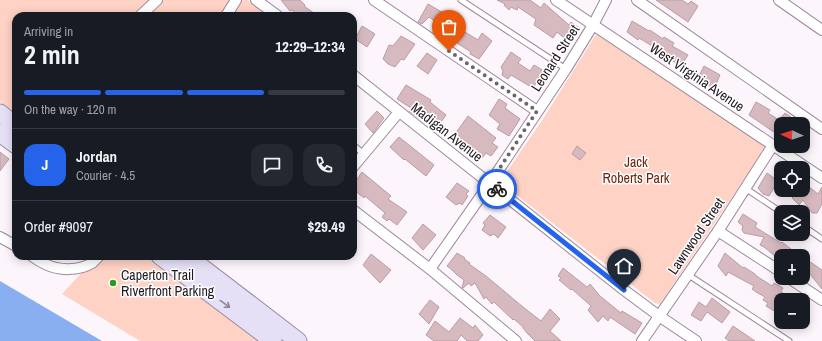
<!DOCTYPE html>
<meta charset="utf-8">
<style>
body{margin:0;font-family:"Archivo Narrow",sans-serif;background:#242831;color:#f1f3f6;height:100vh;display:flex;flex-direction:column;font-size:15px;white-space:nowrap}
*{box-sizing:border-box;margin:0}
p{font-size:13px;color:#9ea1a6}
.icon{flex:none;width:22px;height:22px;fill:none;stroke:currentColor;stroke-width:2;stroke-linecap:round;stroke-linejoin:round}
.map{position:relative;flex:1;overflow:hidden}
.panel{position:absolute;left:12px;top:12px;width:345px;height:248px;display:flex;flex-direction:column;background:#171b24;border-radius:12px;box-shadow:0 2px 10px #0003}
.panel>*{flex:none}
.needle{width:26px;rotate:273deg}
.tools{position:absolute;left:774px;top:117px;display:grid;gap:8px}
.tools a{display:grid;place-items:center;width:36px;height:36px;border-radius:8px;background:#171b24;box-shadow:0 2px 10px #0003;font-size:20px}
.pin{position:absolute;display:grid;place-items:center;width:34px;height:34px;color:#fff;margin:-41px -17px;border-radius:50% 50% 50% 0;rotate:-45deg;box-shadow:0 0 4px #0007}
.pin .icon{rotate:45deg}
.courier{position:absolute;display:grid;place-items:center;width:40px;height:40px;margin:-20px;border:3px solid #2563eb;border-radius:50%;background:#fff;color:#222;box-shadow:0 1px 5px #0007}
.head em{font-style:normal;font-weight:800}
.head div{display:flex;flex-direction:column-reverse}
.head{display:flex;align-items:center;justify-content:space-between;height:68px;padding:0 12px}
h1{font-size:26px;font-weight:800;line-height:30px}
.bar{display:grid;grid-template-columns:repeat(4,1fr);gap:6px 4px;align-content:center;height:48px;padding:0 12px}
.bar i{height:5px;border-radius:3px;background:#363941}
.bar .selected{background:#2563eb}
.bar p{grid-column:span 4}
.line{display:flex;align-items:center;gap:10px;padding:0 12px;border-top:1px solid #363941}
.line div{flex:1}
.round{display:grid;place-items:center;flex:none;width:42px;height:42px;border-radius:12px;background:#242831}
.map>svg:first-child{display:block}
.green{fill:#fed2c5}
.water{fill:#89aff1}
.building{fill:#d7bac0;stroke:#b99da3}
.lines{fill:none;stroke-linecap:round;stroke-linejoin:round}
.lane-casing{stroke:#9c889a;stroke-width:7}
.street-casing{stroke:#9c889a;stroke-width:12}
.primary-casing{stroke:#958da7;stroke-width:19}
.lane{stroke:#fff;stroke-width:5}
.street{stroke:#fff;stroke-width:10}
.primary{stroke:#e5e0f6;stroke-width:17}
.oneway{stroke:#8d8696}
.done{stroke:#6e666d;stroke-width:4;stroke-dasharray:0 7.2}
.route{stroke:#2563eb;stroke-width:5}
.poi-dot{fill:#32971e;stroke:#fff;stroke-width:1.5}
.labels{text-anchor:middle;dominant-baseline:central;stroke-width:3;stroke-linejoin:round;paint-order:stroke}
.street-label{font-size:14px;fill:#211920;stroke:#fff}
.park-label{font-size:14px;fill:#6c250c;stroke:#fff}
.poi-label{font-size:14px;fill:#211920;stroke:#fff;text-anchor:start}
</style>
<div class="map">
<svg width="822" height="341" viewBox="0 0 822 341">
<rect width="100%" height="100%" fill="#fdf5fc"/>
<g class="green">
<path d="M0,0H248L268,16H16V115L0,102Z"/>
<path d="M597,33L765,145L757,160L660,304L655,303L500,182L543,119Z"/>
<path d="M97,256H162L274,341H140L62,294Z"/>
</g>
<path class="water" d="M0,281L102,341H0Z"/>
<g class="building">
<path d="M281,0H300L305,5L304,6L318,16H299L292,10L290,11Z"/>
<path d="M497,0H530L541,8L544,3L569,25L571,22L579,28L570,43L557,32L553,38L534,25L536,19L518,7L517,10L511,7L509,10L504,5L505,4Z"/>
<path d="M656,0H682L688,4L691,1L698,6L688,22Z"/>
<path d="M428,4L452,18L453,17L463,25L460,29L478,40L482,33L492,41L479,59L470,54L471,52L443,34L446,29L429,17L422,24L418,22Z"/>
<path d="M632,21L649,31L650,30L663,39L664,37L674,43L672,46L688,55L681,66L671,60L672,58L656,50L657,49L639,38L638,40L627,32Z"/>
<path d="M362,26L375,34L367,47L355,39Z"/>
<path d="M401,36L415,44L404,60L401,59L395,67L388,64L383,59L389,45L393,46Z"/>
<path d="M511,52L521,59L518,63L530,71L534,65L544,71L533,88L511,75L508,79L502,75L503,71L501,67Z"/>
<path d="M427,53L437,60L428,74L417,66Z"/>
<path d="M704,66L720,75L714,89L698,78Z"/>
<path d="M406,85L431,100L430,102L446,115L436,129L422,116L420,118L409,111L411,108L397,99Z"/>
<path d="M499,99L507,104L505,108L520,119L509,136L497,129L500,124L489,115Z"/>
<path d="M756,102L770,110L768,113L779,120L785,113L801,124H781V137L749,115Z"/>
<path d="M377,111L384,118L373,133L365,124Z"/>
<path d="M468,116L496,138L492,143L498,147L491,156L486,153L482,158L467,147L469,144L455,134Z"/>
<path d="M399,137L434,165L426,176L405,159L404,160L390,147Z"/>
<path d="M577,146L586,153L580,160L572,154Z"/>
<path d="M0,152L9,159L0,171Z"/>
<path d="M362,172L391,196L388,199L407,212L397,225L389,219L387,221L382,217L385,213L365,196L364,198L353,189V185Z"/>
<path d="M767,173L778,181L769,196L763,194L758,188Z"/>
<path d="M803,182L818,194L822,187V204L817,213H812L803,200L799,205L792,198L797,190H803Z"/>
<path d="M457,183L469,191L466,194L468,196L462,205L460,203L456,205L446,197Z"/>
<path d="M743,214L757,223L755,227L781,243L782,242L791,249V250L801,256H781V261L764,247L760,245L764,237L744,233L742,230L743,226L738,222Z"/>
<path d="M490,215L506,227L498,238L494,234L490,236L482,230L485,225L483,223Z"/>
<path d="M423,224L436,235L423,250L412,238Z"/>
<path d="M457,253L465,258L464,259L470,263L469,264L486,276L523,307L541,321L550,309L560,319L550,331L561,341H535L527,333L523,328V327L514,319L513,320L494,302L492,304L486,297L484,299L475,283L471,286L469,283L463,288H462L464,280L457,275L451,269L447,266Z"/>
<path d="M725,253L743,268L744,267L755,274V275L772,286L774,283L783,288L781,292L783,293L794,300H781V315L766,306L768,303L763,300L765,297L756,292L752,289L754,286L728,272L726,276L718,266Z"/>
<path d="M371,254L391,270L380,283L363,265Z"/>
<path d="M803,257L822,270V289L809,273L808,277L803,273Z"/>
<path d="M563,268L587,287L590,284L600,296L621,313L622,311L642,323L635,334L610,317L608,321L603,316L598,322L588,310L591,306L572,289L571,290L559,280L561,278L558,276Z"/>
<path d="M712,298L730,312L722,323L707,312L701,321L691,315L699,302L706,307Z"/>
<path d="M430,300L439,307L429,324L419,314Z"/>
<path d="M460,318L473,328L475,325L483,335L478,341H467L461,335L457,341H434L426,335L435,321L449,332Z"/>
<path d="M733,326L755,341H729L725,338Z"/>
</g>
<g class="lines">
<g class="lane-casing">
<g id="lane">
<path d="M461,0L566,69"/>
<path d="M353,145L364,154"/>
<path d="M745,188L781,212"/>
<path d="M803,226L822,239"/>
<path d="M687,274L789,341"/>
</g>
</g>
<g class="street-casing">
<g id="street">
<path d="M256,0L278,16"/>
<path d="M374,0L537,111"/>
<path d="M556,0L822,178"/>
<path d="M637,0L822,129"/>
<path d="M779,0L822,30"/>
<path d="M140,16L157,0"/>
<path d="M226,16L236,0"/>
<path d="M353,75L624,290L659,316L696,341"/>
<path d="M353,167L399,112"/>
<path d="M353,210L430,269L516,341"/>
<path d="M718,231L781,272"/>
<path d="M0,237L16,246"/>
<path d="M32,256C36,259 41,262 45,264C59,271 79,271 92,263C94,261 97,258 99,256"/>
<path d="M430,269L490,183L566,69L593,25L606,0"/>
<path d="M789,278L822,300"/>
<path d="M642,341L718,231L773,145"/>
</g>
</g>
<g class="primary-casing">
<g id="primary">
<path d="M0,113L16,126"/>
<path d="M0,133L16,145"/>
<path d="M160,256L273,341"/>
<path d="M187,256L298,341"/>
</g>
</g>
<use href="#lane" class="lane"/>
<use href="#street" class="street"/>
<use href="#primary" class="primary"/>
</g>
<defs><path id="oneway-shaft" d="M-6 0H5M1.5-3L5.5 0L1.5 3" fill="none" stroke-width="1.6" stroke-linecap="round" stroke-linejoin="round"/></defs>
<use class="oneway" href="#oneway-shaft" transform="translate(225 304) rotate(36)"/>
<g class="lines">
<path class="done" d="M449,51L537,111L490,183L497,189"/>
<path class="route" d="M497,189L624,290"/>
</g>
<circle class="poi-dot" cx="113" cy="283" r="4"/>
<g class="labels">
<g class="street-label">
<text transform="translate(555 58) rotate(-57)">Leonard Street</text>
<text transform="translate(697 77) rotate(34)">West Virginia Avenue</text>
<text transform="translate(447 132) rotate(38)">Madigan Avenue</text>
<text transform="translate(696 236) rotate(-56)">Lawnwood Street</text>
</g>
<g class="park-label">
<text x="636" y="162">Jack<tspan x="636" dy="16">Roberts Park</tspan></text>
</g>
<g class="poi-label">
<text x="121" y="275">Caperton Trail<tspan x="121" dy="16">Riverfront Parking</tspan></text>
</g>
</g>
</svg>
<div class="tools">
<a><svg class="needle" viewBox="-14 -14 28 28"><path d="M0-13l5 13h-10z" fill="#e53935"/><path d="M0 13l5-13h-10z" fill="#9ea1a6"/></svg></a>
<a><svg class="icon" aria-label="locate" viewBox="0 0 24 24"><circle cx="12" cy="12" r="6"/><path d="M12 2v4M12 18v4M2 12h4M18 12h4"/></svg></a>
<a><svg class="icon" aria-label="layers" viewBox="0 0 24 24"><path d="M12 4l9 5-9 5-9-5zM3 14l9 5 9-5"/></svg></a>
<a>+</a>
<a>−</a>
</div>
<div class="pin" style="left:449px;top:51px;background:#ea580c"><svg class="icon" aria-label="bag" viewBox="0 0 24 24"><path d="M5 8h14l-1 12H6zM9 8a3 3 0 0 1 6 0"/></svg></div>
<div class="pin" style="left:624px;top:290px;background:#1f2937"><svg class="icon" aria-label="home" viewBox="0 0 24 24"><path d="M3 11l9-7 9 7M6 9v11h12V9"/></svg></div>
<div class="courier" style="left:497px;top:189px"><svg class="icon" aria-label="bike" viewBox="0 0 24 24"><circle cx="6" cy="16" r="4"/><circle cx="18" cy="16" r="4"/><path d="M6 16l4-8h5l3 8M10 8l3 8H6M13 5h3"/></svg></div>
<section class="panel">
<div class="head"><div><h1>2 min</h1><p>Arriving in</p></div><em>12:29–12:34</em></div>
<div class="bar"><i class="selected"></i><i class="selected"></i><i class="selected"></i><i></i><p>On the way · 120 m</p></div>
<div class="line" style="height:72px"><b class="round" style="background:#2563eb;color:#fff">J</b><div><b>Jordan</b><p>Courier · 4.5</p></div><a class="round"><svg class="icon" aria-label="chat" viewBox="0 0 24 24"><path d="M4 5h16v11H9l-5 4z"/></svg></a><a class="round"><svg class="icon" aria-label="phone" viewBox="0 0 24 24"><path d="M5 4h4l2 5-3 2q2 4 5 5l2-3 5 2v4C11 20 4 13 5 4z"/></svg></a></div>
<div class="line" style="height:52px"><div>Order #9097</div><b>$29.49</b></div>
</section>
</div>
